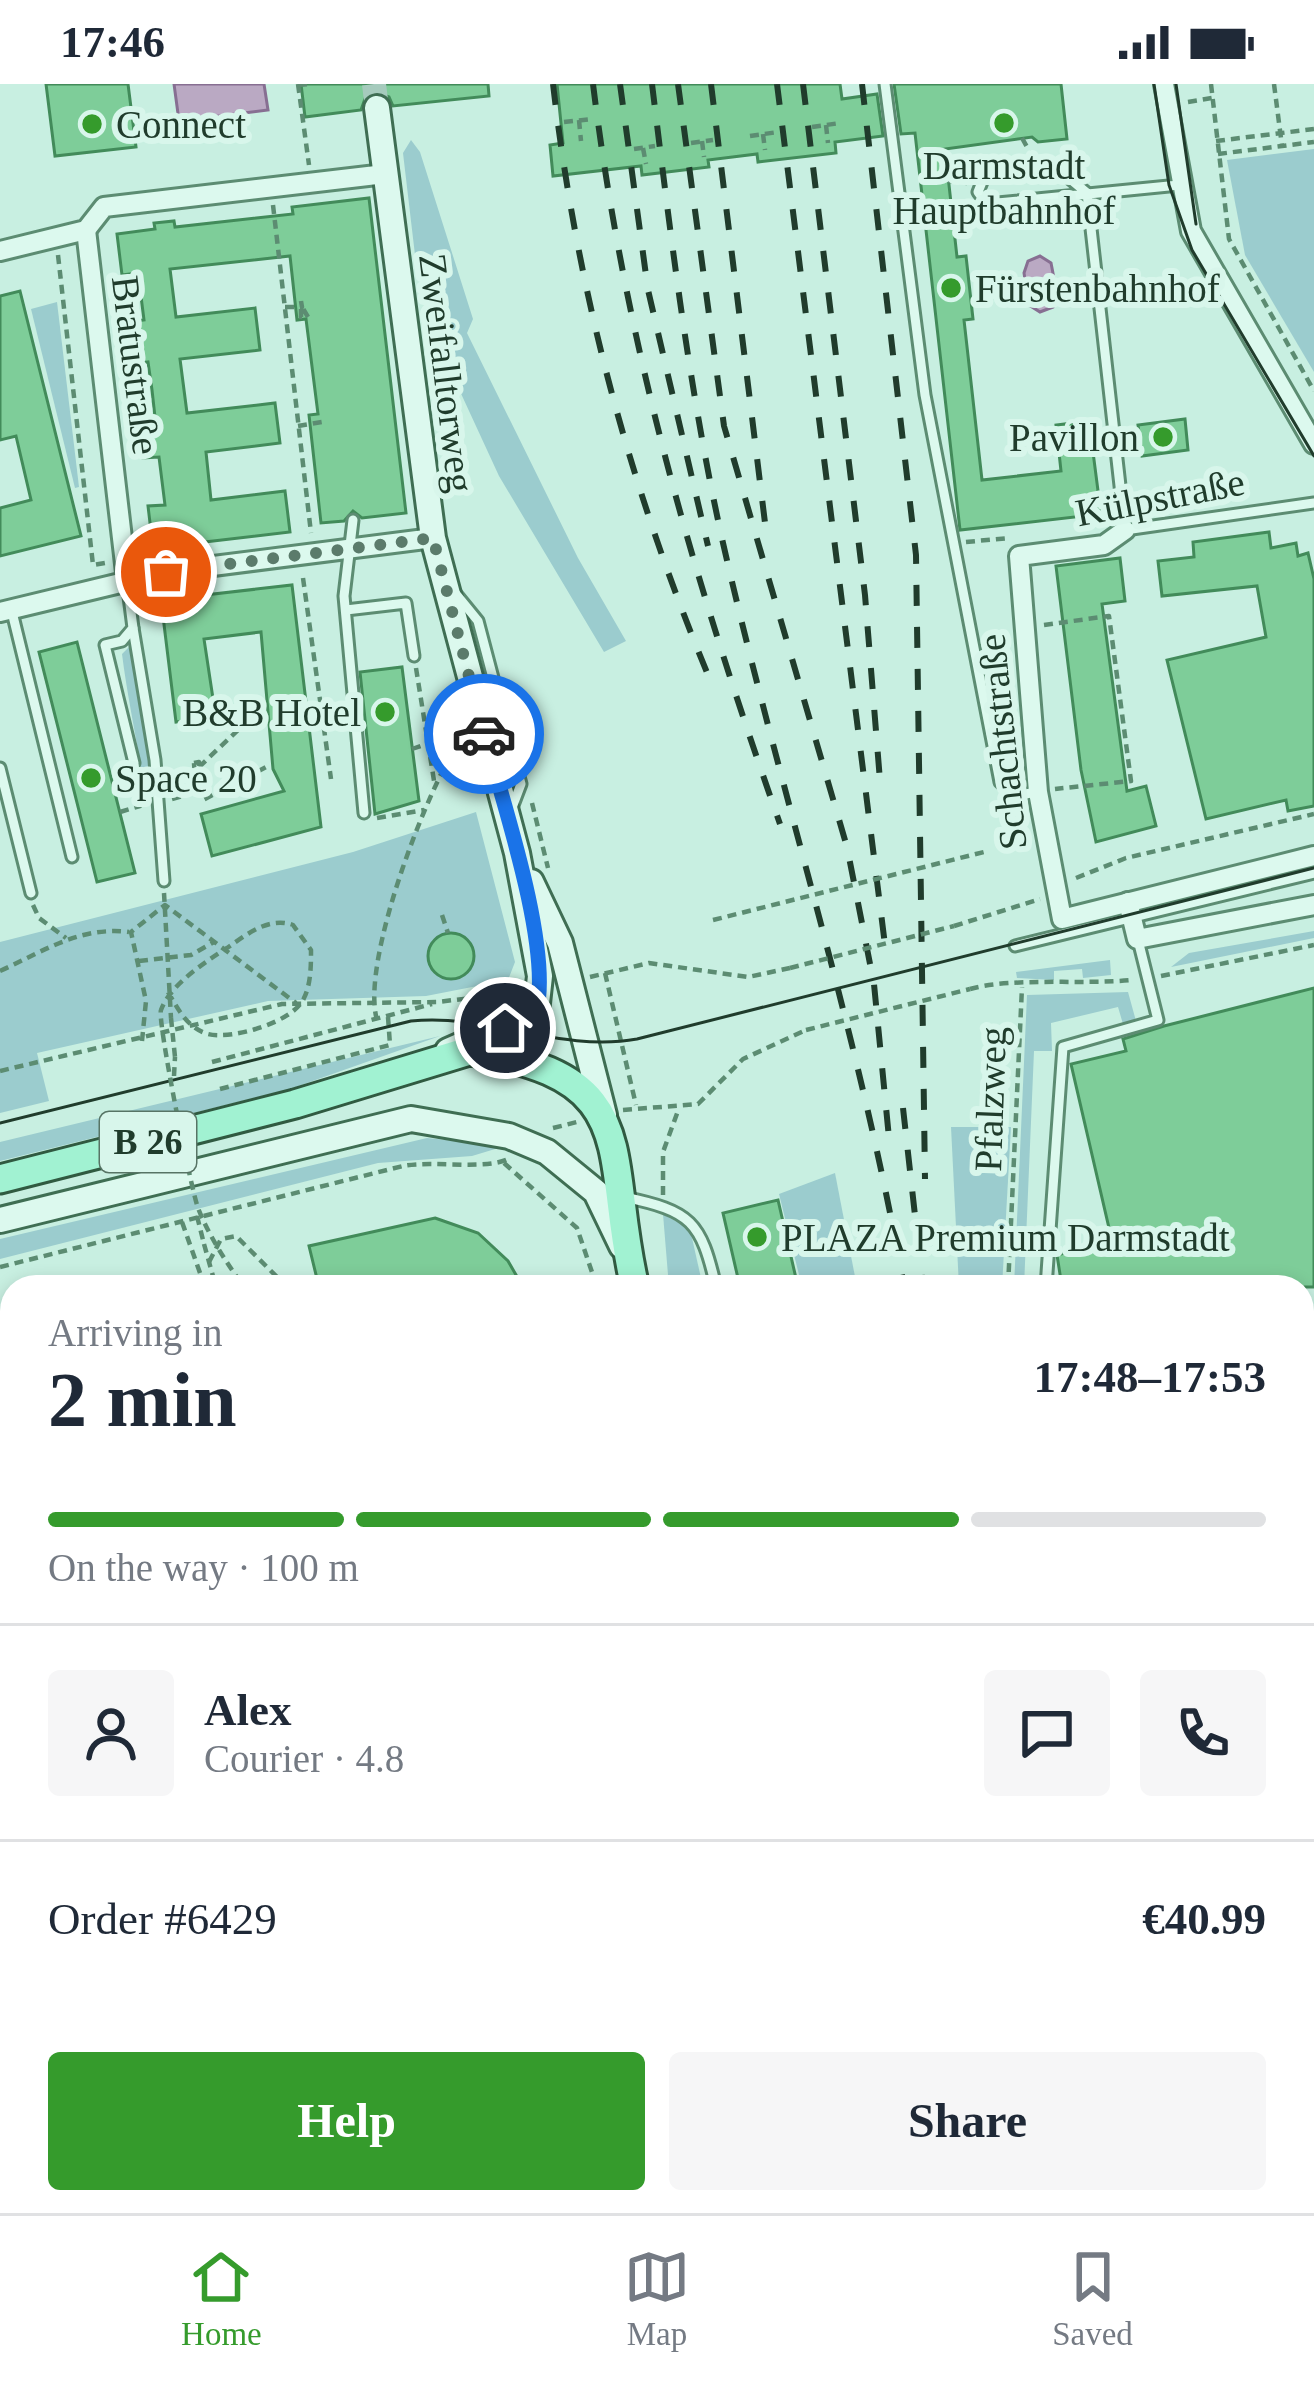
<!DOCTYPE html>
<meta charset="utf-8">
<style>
body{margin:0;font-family:"Times New Roman",serif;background:#f6f6f7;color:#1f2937;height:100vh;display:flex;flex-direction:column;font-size:45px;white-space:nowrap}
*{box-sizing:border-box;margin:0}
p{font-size:39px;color:#747a83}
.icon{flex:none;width:66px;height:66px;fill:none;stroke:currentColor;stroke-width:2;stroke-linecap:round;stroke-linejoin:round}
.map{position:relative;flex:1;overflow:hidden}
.sheet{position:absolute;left:0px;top:1191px;width:1314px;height:939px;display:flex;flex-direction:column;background:#fff;border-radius:36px 36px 0 0;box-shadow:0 6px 18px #0003}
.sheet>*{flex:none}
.pin{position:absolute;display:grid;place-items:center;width:102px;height:102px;color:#fff;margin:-51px;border:6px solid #fff;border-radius:50%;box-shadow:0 3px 12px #0007}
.courier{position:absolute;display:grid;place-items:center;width:120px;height:120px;margin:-60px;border:9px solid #1a73e8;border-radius:50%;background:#fff;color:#222;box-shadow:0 3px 15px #0007}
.head em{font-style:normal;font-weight:800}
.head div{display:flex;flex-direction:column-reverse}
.head{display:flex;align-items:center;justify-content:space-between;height:204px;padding:0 48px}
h1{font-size:78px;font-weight:800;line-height:90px}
.bar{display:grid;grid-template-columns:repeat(4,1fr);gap:18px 12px;align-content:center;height:144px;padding:0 48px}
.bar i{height:15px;border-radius:9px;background:#e0e1e3}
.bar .on{background:#359b2c}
.bar p{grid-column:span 4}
.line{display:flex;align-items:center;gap:30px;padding:0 48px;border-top:3px solid #e0e1e3}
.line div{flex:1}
.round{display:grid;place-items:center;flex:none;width:126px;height:126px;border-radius:12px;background:#f6f6f7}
.cta{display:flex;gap:24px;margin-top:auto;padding:24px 48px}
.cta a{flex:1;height:138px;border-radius:12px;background:#359b2c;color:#fff;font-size:48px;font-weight:800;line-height:138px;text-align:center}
.cta a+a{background:#f6f6f7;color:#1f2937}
.status{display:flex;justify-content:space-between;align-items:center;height:84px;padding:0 60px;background:#fff;direction:ltr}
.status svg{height:33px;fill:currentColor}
.dock{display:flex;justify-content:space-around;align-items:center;height:168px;border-top:3px solid #e0e1e3;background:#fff;font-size:33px;color:#747a83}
.dock a{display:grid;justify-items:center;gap:6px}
.dock .on{color:#359b2c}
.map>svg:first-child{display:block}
.green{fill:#9bccce}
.water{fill:#baa9c3;stroke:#876f92;stroke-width:3}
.building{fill:#7ecd99;stroke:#428b5a;stroke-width:3}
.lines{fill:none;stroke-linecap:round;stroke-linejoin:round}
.secondary-tunnel{stroke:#a6cbbd;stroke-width:24;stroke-dasharray:24 12;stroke-linecap:butt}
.lane-casing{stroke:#5c8c72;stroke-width:15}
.street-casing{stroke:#5c8c72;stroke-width:24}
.secondary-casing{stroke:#3f6e53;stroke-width:30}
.primary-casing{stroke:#305a41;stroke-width:33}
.path{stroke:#5c8c72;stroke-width:4.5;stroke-dasharray:9 6;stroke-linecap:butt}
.lane{stroke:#dcf9ee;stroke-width:9}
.street{stroke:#dcf9ee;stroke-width:18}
.secondary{stroke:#dcf9ee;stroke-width:24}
.primary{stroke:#a1f2d2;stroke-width:27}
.tram{stroke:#203c2c;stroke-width:3}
.rail{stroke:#203c2c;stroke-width:6;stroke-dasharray:21 21;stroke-linecap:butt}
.path-bridge{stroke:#5c8c72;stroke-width:4.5;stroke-dasharray:9 6;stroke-linecap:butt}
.done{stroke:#5b7b6b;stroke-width:12;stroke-dasharray:0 21.6}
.route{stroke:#1a73e8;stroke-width:15}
.poi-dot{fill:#359b2c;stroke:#d8f6eb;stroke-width:4.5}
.labels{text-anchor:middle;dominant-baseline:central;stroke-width:12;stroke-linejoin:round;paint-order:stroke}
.shield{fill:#d8f6eb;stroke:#577465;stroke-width:3}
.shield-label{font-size:36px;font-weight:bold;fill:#203c2c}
.poi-label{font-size:39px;fill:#203c2c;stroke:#d8f6eb;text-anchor:start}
.street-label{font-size:39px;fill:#203c2c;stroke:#d8f6eb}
</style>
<div class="status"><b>17:46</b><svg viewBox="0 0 49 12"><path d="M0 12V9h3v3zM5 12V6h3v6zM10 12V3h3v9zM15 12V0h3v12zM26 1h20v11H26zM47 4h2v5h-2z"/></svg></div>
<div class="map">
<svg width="1314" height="2129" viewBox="0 0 1314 2129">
<rect width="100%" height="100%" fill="#c8efe1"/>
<g class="green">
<path d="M411,56L420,68L473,235L467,249L578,474L626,557L604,568L499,392L440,264L429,184L415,171L403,69Z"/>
<path d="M1314,65V288L1245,171L1227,76Z"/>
<path d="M57,218L79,403L75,404L31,225Z"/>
<path d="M131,561L136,568L154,711L145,712C139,664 128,618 122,570Z"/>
<path d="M476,728L515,878L508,896L426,912L268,917L37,969L49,1017L0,1029V858L353,768Z"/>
<path d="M1314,847V854L1171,883L1189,869Z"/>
<path d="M1110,876L1111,891L1083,894L1082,885L1054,887V896L1017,894L1016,888Z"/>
<path d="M1128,908L1136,937L1123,940L1118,923L1051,939L1052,967H1034L1024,1203H1014L1027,911Z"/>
<path d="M440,952L290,1005L0,1077V1058Z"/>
<path d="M951,1043H1011L1002,1203H959Z"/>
<path d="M427,1054L505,1062L472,1072L378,1079L0,1175V1155Z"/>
<path d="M835,1089L857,1203H802L779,1110Z"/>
<path d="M663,1130L690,1145L703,1203H669Z"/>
<path d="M12,1630V1971L0,1974V1633Z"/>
</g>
<g class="water">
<path d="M174,0H264L268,26L179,37Z"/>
<path d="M1040,172L1051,179L1057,210L1053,223L1040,228L1029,221L1024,189L1028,177Z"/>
</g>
<g class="building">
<path d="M46,0H128L136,63L55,72Z"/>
<path d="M301,0H488L489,12L393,22L389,13L376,8L366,12L361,26L305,33Z"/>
<path d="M557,0H840L842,15L877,10L883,52L835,58L836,69L758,78L757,70L708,76L709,83L642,91L641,82L553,92L550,61L563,59Z"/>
<path d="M894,0H1061L1067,55L1038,58L1032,53L945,65L957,173L966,172L973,235L964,236L982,396L1061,387L1056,341L1089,337L1101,430L960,446L915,49L901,50Z"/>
<path d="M369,114L406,429L362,434L353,427L344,437L321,439L309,331L318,330L306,235L297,236L290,172L170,185L176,233L255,224L260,266L180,275L187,329L275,319L280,359L206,368L211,416L285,407L290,448L153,464L148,422L165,421L159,373L143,374L138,335L155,333L152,306L148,278L132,280L127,238L144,236L138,189L122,191L117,150L155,145L154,139L174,137L175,143L293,130L292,123Z"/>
<path d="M20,207L81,452L0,472V424L31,416L16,352L0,356V212Z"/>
<path d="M1185,335L1188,366L1142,372L1138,341Z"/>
<path d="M1269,448L1271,464L1296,459L1298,472L1308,469L1314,495V722L1288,727L1286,716L1206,735L1167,576L1266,553L1257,502L1162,512L1158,477L1194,473L1193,458Z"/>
<path d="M1120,474L1125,517L1102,520L1127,707L1146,702L1156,742L1096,758L1081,686L1056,482Z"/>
<path d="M292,501L321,743L212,772L201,730L284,707L273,685L261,548L204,555L217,641L193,644L192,636L176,638L161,516Z"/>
<path d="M77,558L135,789L97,798L39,568Z"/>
<path d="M402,583L419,717L375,730L360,588Z"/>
<circle cx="451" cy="872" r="23"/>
<path d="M1314,904V1203H1062L1057,1171L1112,1157L1071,980L1126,967L1123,955L1164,942Z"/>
<path d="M778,1116L798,1203H740L723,1129Z"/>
<path d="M435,1134L478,1149L508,1177L523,1203H319L309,1162Z"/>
</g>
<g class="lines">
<path class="secondary-tunnel" d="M374,0L377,24"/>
<g class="lane-casing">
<g id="lane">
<path d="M885,0L925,311L1000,698L1015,712L1036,708"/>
<path d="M1179,101L987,120L978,108L984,93L1057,84L1087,109L1125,446L1314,419"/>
<path d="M353,436L344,512L364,729"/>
<path d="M127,497L133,544L122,557L105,561L134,679"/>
<path d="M456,510L478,537L521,700L510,729"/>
<path d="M346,526L406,519L414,572"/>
<path d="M12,528L72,773"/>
<path d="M133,544L155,676L164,797"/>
<path d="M0,684L31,809"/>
<path d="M1015,862L1314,789"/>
<path d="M624,1113C691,1127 701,1137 716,1203"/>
<path d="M1046,1203L1063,963L1158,936L1138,856"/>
<path d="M1302,1256L1314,1253"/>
<path d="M46,2118L49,2129"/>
<path d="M238,2118L241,2129"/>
<path d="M712,2118L714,2129"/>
</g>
</g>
<g class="street-casing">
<g id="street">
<path d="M1164,0L1191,147L1314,360"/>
<path d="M86,146L127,497"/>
<path d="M0,167L86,146L104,123L385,90"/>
<path d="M1125,446L1104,461L1019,472L1038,708L1062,835L1314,772"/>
<path d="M0,528L166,488L433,454"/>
<path d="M1128,818L1137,855L1314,821"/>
<path d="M0,1515L12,1512"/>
<path d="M0,2010L12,2007"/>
</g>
</g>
<g class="secondary-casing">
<g id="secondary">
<path d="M377,24L433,454L517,769L540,892L536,928L448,967"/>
<path d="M531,798L560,859L604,1031"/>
<path d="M0,1136L411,1035L509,1052L547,1068L596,1108L622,1162"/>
<path d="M880,2118L898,2129"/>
</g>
</g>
<g class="primary-casing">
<g id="primary">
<path d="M0,1095L295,1020L469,967C647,992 603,1070 635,1203"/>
<path d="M1302,1972L1314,1962"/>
<path d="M925,2118H983"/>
<path d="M1216,2129L1219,2118"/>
</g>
</g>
<g class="path">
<path d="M298,0L309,81"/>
<path d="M1211,0L1229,155L1314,307"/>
<path d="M1274,0L1282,62"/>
<path d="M298,1L311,0"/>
<path d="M1188,18L1212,14"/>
<path d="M579,36L581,57"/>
<path d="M564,38L593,35"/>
<path d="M826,41L828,59"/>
<path d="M812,43L840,39"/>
<path d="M763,50L765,66"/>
<path d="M750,52L778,48"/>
<path d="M1022,54L1031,70"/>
<path d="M702,57L704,73"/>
<path d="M1216,57L1314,45"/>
<path d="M691,59L713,56"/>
<path d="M643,64L646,80"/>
<path d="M634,65L655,62"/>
<path d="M1218,70L1314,58"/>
<path d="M948,97L967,99"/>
<path d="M273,121L311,449"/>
<path d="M58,171L93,481L105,479"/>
<path d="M285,223H302L301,217"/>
<path d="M301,225V233H308L302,223"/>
<path d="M298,342L322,338"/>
<path d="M966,458L1009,454"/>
<path d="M303,494L331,695"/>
<path d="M1044,541L1109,532L1131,697L1055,705"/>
<path d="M416,584L435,703"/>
<path d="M412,665L463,647"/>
<path d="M194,679L199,678L203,716L270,681"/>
<path d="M199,683L257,628"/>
<path d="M172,715L196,708L194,679"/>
<path d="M532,719L548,784"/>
<path d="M120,728L140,722L134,695"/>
<path d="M377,734L424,726"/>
<path d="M1076,794L1126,774L1314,730"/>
<path d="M164,809L171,934"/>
<path d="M33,821L39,834L66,854"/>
<path d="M442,831L448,849"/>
<path d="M954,842L1040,815"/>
<path d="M139,877L191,871L214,858"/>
<path d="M0,887C44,867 80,842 129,848"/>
<path d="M605,889L636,1021"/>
<path d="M1161,892L1314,861"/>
<path d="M590,893L649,879L748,893L790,884"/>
<path d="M970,905C1013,893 1082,901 1132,896"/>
<path d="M377,936C360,878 427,705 461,654"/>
<path d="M142,957L146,917L131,848L165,821L296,919"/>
<path d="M212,978L432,920"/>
<path d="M0,987L282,920L437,918L514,909"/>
<path d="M174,992L175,973"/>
<path d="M220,1005L390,961L388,933"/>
<path d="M623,1026L698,1020L743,975L806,946"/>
<path d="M553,1044L577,1038"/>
<path d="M504,1079L577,1144L597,1203"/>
<path d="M663,1111V1068L679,1024"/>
<path d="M182,1138L205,1203"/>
<path d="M204,1160L216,1203"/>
<path d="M209,1178L221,1155L236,1152L287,1203"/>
<path d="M0,1183L403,1082C433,1076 488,1087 510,1074"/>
<path d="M1008,1203L1022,903"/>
<path d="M1302,1558L1314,1555"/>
<path d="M1302,1653L1314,1694"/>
<path d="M0,1690L12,1687"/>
<path d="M1302,1761L1314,1758"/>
<path d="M0,1855L12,1826"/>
<path d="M1302,1939L1314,1928"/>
<path d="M0,1978L12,1975"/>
<path d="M1302,2005L1314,1994"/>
<path d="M0,2033L12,2030"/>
<path d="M559,2118L561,2129"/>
<path d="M827,2118L830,2129"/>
<path d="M1114,2121H1135L1149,2129"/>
<path d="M200,2129L226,2121"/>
<path d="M1152,2129L1158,2118"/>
</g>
<use href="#lane" class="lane"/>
<use href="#street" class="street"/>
<use href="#secondary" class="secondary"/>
<use href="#primary" class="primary"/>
<g class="tram">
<path d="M1154,0L1169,101L1192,166L1314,372"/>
<path d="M1176,0L1196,140"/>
<path d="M0,1039L411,937C488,929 560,969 637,955L1314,784"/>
</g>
<g class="rail">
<path d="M553,0C577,208 630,405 711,598"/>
<path d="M593,0C625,260 693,494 780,740"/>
<path d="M620,0L648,206L708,462"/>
<path d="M652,0C671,154 689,307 723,459C780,709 860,951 904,1203"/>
<path d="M678,0L724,342L847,763L874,900L889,1054"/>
<path d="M711,0L766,447"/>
<path d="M777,0L886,869"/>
<path d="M803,0L865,511L881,709"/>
<path d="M862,0L916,471L925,1095"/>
<path d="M903,1024L923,1203"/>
<path d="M1087,2118L1090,2129"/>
</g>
<g class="path-bridge">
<path d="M713,836L988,767"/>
<path d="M790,884L954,842"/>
<path d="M168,908C178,925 187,944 208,950C232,956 294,938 304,914C311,900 311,881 311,866L293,841C269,832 246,851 227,864C205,878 170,901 161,926C157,936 191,1105 198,1124C209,1152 226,1178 244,1203"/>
<path d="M171,934L175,973"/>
<path d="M806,946L970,905"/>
<path d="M197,1132L204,1160"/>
<path d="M1079,2129L1114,2121"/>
</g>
</g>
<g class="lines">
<path class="done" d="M166,488L433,454L484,650"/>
<path class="route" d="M484,650C502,714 553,867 536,928L505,944"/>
</g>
<g class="poi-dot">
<circle cx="1004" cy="39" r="12"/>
<circle cx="92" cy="40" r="12"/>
<circle cx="951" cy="204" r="12"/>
<circle cx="1163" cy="353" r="12"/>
<circle cx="385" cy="628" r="12"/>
<circle cx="91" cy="694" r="12"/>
<circle cx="757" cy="1153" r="12"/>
</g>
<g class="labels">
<rect class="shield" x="100" y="1028" width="96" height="60" rx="9"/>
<g class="shield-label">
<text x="148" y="1058">B 26</text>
</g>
<g class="poi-label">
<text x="116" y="40">Connect</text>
<text x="1004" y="81" text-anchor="middle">Darmstadt<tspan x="1004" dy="45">Hauptbahnhof</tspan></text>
<text x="975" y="204">Fürstenbahnhof</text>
<text x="1139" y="353" text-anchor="end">Pavillon</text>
<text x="361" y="628" text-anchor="end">B&amp;B Hotel</text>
<text x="115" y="694">Space 20</text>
<text x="781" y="1153">PLAZA Premium Darmstadt</text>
</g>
<g class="street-label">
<text transform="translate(136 281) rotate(83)">Bratustraße</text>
<text transform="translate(447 289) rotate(83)">Zweifalltorweg</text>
<text transform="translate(1160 413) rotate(-11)">Külpstraße</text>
<text transform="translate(1002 658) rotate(-96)">Schachtstraße</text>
<text transform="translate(990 1015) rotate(-88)">Pfalzweg</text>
</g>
</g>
</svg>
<div class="pin" style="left:166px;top:488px;background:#ea580c"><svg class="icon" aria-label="bag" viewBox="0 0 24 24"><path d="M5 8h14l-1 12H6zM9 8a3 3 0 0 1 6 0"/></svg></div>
<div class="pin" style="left:505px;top:944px;background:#1f2937"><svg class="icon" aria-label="home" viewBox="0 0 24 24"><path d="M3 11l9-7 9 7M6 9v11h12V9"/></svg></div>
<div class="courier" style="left:484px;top:650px"><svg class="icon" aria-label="car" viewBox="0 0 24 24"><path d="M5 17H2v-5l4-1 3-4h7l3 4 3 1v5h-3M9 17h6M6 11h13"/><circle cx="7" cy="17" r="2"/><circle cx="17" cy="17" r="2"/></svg></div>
<section class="sheet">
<div class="head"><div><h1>2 min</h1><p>Arriving in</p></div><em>17:48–17:53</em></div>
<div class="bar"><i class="on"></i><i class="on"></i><i class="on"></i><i></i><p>On the way · 100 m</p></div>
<div class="line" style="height:216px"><a class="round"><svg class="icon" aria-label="person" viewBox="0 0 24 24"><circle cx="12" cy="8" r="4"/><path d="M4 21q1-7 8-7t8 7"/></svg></a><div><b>Alex</b><p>Courier · 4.8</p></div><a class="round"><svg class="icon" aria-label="chat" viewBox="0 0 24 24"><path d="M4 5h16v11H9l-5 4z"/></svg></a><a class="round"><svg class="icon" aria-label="phone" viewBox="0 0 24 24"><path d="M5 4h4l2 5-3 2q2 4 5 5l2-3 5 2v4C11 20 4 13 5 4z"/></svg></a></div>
<div class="line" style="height:156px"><div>Order #6429</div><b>€40.99</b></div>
<div class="cta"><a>Help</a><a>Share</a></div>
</section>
</div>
<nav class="dock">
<a class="on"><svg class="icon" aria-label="home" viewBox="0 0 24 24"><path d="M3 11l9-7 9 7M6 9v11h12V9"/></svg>Home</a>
<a><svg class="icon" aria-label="map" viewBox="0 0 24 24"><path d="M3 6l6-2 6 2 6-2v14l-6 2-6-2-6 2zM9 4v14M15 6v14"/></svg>Map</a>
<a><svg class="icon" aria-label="saved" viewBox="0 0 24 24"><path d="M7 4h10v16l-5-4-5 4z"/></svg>Saved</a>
</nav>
